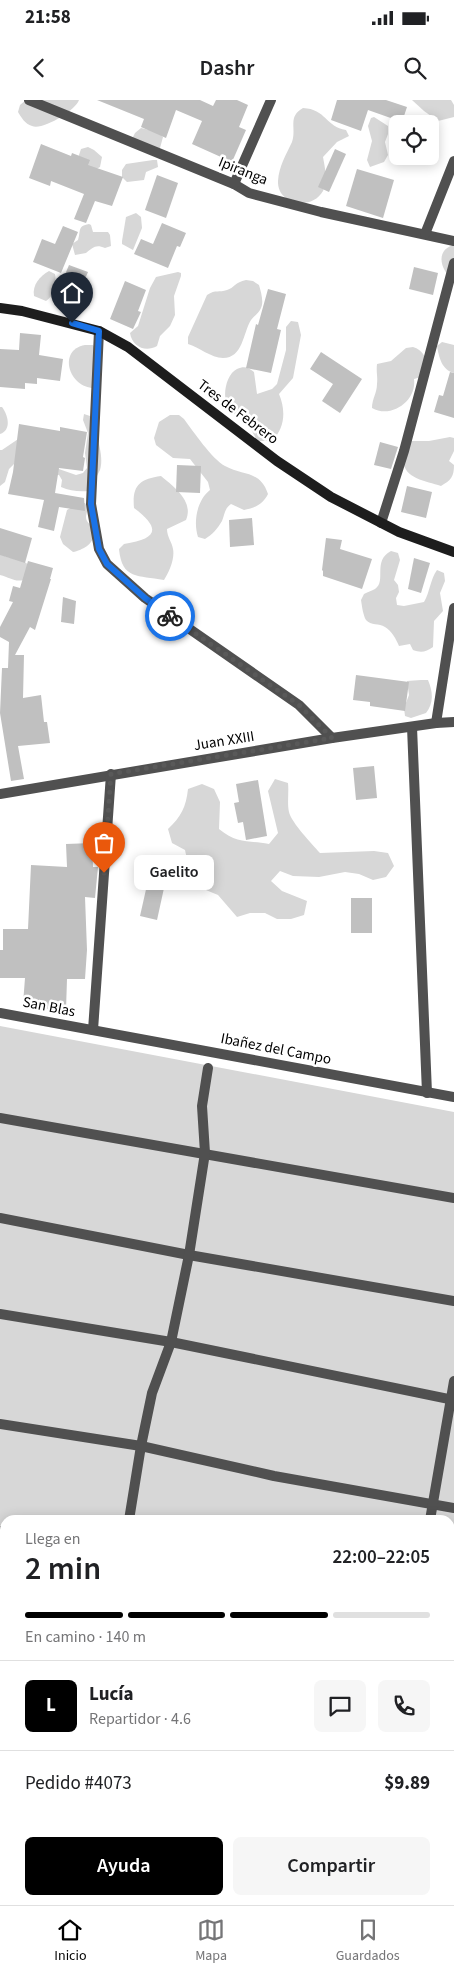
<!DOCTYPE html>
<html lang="es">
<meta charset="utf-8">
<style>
body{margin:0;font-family:"Source Sans 3",sans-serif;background:#f6f6f6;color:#202124;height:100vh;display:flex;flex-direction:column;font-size:19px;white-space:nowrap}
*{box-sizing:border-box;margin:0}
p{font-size:16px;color:#757577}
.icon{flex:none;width:28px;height:28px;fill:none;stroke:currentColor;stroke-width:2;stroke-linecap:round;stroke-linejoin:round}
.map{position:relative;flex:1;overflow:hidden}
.details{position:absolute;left:0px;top:1415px;width:455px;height:390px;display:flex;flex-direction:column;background:#fff;border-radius:15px 15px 0 0;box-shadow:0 2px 12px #0003}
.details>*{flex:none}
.buttons{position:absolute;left:389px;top:15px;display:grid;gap:10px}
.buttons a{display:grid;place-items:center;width:50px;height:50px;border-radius:8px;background:#fff;box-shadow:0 2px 12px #0003;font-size:25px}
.pin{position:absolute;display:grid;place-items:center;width:42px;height:42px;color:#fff;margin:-51px -21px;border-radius:50% 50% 50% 0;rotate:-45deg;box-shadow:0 0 5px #0007}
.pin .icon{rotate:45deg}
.courier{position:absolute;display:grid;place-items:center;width:50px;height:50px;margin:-25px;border:4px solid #1a73e8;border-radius:50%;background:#fff;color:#222;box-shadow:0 1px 6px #0007}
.bubble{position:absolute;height:35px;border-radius:8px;background:#fff;box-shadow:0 2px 12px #0003;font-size:16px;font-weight:600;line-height:35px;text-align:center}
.summary em{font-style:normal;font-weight:600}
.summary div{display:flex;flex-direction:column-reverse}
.summary{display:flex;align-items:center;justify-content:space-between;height:85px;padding:0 25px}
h1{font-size:32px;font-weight:600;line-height:38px}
.bar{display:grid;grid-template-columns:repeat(4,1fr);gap:8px 5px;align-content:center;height:60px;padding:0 25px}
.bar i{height:6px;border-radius:4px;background:#e0e0e0}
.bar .selected{background:#000}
.bar p{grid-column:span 4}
.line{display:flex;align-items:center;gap:12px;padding:0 25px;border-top:1px solid #e0e0e0}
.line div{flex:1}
.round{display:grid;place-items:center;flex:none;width:52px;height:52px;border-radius:8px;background:#f6f6f6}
.cta{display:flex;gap:10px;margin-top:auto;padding:10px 25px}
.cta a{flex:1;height:58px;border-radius:8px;background:#000;color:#fff;font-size:20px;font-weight:600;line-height:58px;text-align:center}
.cta a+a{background:#f6f6f6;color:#202124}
.status{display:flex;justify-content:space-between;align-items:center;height:35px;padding:0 25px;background:#fff;direction:ltr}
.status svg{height:14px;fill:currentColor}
header{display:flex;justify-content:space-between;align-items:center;height:65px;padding:0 25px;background:#fff;font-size:22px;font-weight:600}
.menu{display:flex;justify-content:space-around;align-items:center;height:70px;border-top:1px solid #e0e0e0;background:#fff;font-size:14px;color:#757577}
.menu a{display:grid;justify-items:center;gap:2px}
.menu .selected{color:#000}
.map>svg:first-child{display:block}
.green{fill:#d7d7d7}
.water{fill:#9e9e9e}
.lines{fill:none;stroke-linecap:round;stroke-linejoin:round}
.stream{stroke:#9e9e9e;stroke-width:5}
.building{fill:#c0c0c0}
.lane{stroke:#505050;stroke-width:10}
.street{stroke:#505050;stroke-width:10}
.secondary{stroke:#1d1d1d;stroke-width:10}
.done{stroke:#595959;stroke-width:5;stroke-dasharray:0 9}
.route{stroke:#1a73e8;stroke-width:6}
.labels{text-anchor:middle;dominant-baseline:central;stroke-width:5;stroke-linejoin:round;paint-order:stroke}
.street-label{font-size:15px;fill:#000;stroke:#fff}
</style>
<div class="status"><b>21:58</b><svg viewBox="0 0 49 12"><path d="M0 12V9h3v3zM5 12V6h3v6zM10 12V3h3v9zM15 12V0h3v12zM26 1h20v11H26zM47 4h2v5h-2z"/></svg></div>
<header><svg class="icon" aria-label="back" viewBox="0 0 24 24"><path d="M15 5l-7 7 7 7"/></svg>Dashr<svg class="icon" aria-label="search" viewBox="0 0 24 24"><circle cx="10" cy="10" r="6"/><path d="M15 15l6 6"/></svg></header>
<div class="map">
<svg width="454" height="1805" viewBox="0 0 454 1805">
<rect width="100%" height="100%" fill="#fff"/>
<g class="green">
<path d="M26,0H79C76,10 42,31 32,26C25,24 21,17 18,12L20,5Z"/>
<path d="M412,0H451L454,5V17L438,21L424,11Z"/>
<path d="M303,8C326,9 326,27 346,30L349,36L337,42L323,57C325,68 328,81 323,91C312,111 277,105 278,81C279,66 286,55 292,42C297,28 287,17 303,8Z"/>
<path d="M374,17L388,26V34L385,42L388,55L384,62L370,67L367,60L372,41L368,26L371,18Z"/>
<path d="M141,28L158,32L163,37L160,48L156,50L132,39L135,33Z"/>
<path d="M88,47L94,50L102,57L100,67L91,72L78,58L81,49Z"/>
<path d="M153,60H157L158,67L146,72L144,80L127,82L122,77V70L126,64Z"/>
<path d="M136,113L141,117L142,128L133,150L122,144V141L126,117Z"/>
<path d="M89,124L91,125L93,132H108L110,135L111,146L105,148C95,144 93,148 86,153L75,155L72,144L78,140C81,131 77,126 89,124Z"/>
<path d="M454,145V180C441,172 434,150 454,145Z"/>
<path d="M49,171L55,174C57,183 54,196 46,201L34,196C32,185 40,176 49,171Z"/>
<path d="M178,172L181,173V176L174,196L175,215L170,226L160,236L157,246C145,253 132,246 130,233L138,226L150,188L156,177Z"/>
<path d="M246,180L253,181L259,185C261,192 264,202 261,208C259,213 254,216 251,220C243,233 243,258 223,258C211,258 199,247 188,244V237L207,195C216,189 219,193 227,190C234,188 235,182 246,180Z"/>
<path d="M291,221L298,222L301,235L293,278L279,294C286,311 285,328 272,341H258C253,335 251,327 246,321C242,316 234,316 230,311C221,300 225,275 237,269C244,266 248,267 254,272L257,294L272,289L277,284L286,250V227Z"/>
<path d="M442,242L454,245V273C442,270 439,258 437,246Z"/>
<path d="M85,245H93L98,250L94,288C69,288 57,250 85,245Z"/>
<path d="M413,247C423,250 425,257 429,266L421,277L414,279C417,301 391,319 372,308C372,299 377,293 377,284C378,277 376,272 377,264L391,261L406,248Z"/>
<path d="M0,307H2C8,315 12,330 0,334Z"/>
<path d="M84,314L90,316C95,330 105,356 100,370C97,377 92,383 89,391C79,392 70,391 61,387L62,380L59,375L52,374L56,368L76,375L83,373L87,368L85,353L88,333L83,320Z"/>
<path d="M170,315H179L184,319C193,331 212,359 225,366C243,376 260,370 268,394C263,404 255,408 244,410L231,404C224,409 225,414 222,421C218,428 212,435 205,439L198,437C193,422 197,400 210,390L208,382L190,359L173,358L156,345L154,338L159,322Z"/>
<path d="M30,331L14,364L9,369L5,382L0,386V350H2Z"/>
<path d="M450,337L454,338V351L449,361L454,365C454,377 451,380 441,386C426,381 404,379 403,360C403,355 407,346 409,341H429Z"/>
<path d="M161,376C174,387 194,401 186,420L167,429C167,437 172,442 173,449C175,459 169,472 164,480C138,475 122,480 119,449L124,444C157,439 162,429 134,408C132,386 139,379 161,376Z"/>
<path d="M79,403H85L88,409C87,411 86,415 86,417C86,422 90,424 92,427C99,441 84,450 73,452L63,444L60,437L67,410Z"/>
<path d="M391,451L398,453L400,460L394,480L398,485L399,492L396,498L397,505L404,506L424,502C430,492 430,480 437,470L444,473L445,481L440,493L443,511L434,521L433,547C426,552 421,553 413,550L410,544L399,546C396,539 392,531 385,527C379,523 371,526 366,520C363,515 362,506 361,500L364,494C367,492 372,491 375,489C387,481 372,461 391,451Z"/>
<path d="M0,454L7,457L20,459L32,467L29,478C16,484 12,478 0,475Z"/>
<path d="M421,580H428C433,592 434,603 426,613L411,618L405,616L404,608L409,595L407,581Z"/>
<path d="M275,679L288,683C289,692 287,703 289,712C291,722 312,744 320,753L374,751L388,753L394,766L386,777L373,780L359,774L345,772L319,777L293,776L280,771L271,781L282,791L307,801L304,815L291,819H277L265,813H250L237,817L218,795L201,788L191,778L185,750L172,743L168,729C181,717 186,707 188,689L202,684L214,689L220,702L219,729C237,744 248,740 269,744L278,733L268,691Z"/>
<path d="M0,926L454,1012V1730L450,1729V1420H5V1682H0Z"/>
</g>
<g class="water">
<path d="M0,1678L5,1679V1707H0Z"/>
<path d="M450,1712L454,1713V1764H450Z"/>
</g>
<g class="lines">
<g class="stream">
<path d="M1,1587L5,1600"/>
<path d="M4,1683L2,1667L5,1639"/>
</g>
</g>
<g class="building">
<path d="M97,0H200L213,6L216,0H237L248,5L239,27L246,30L232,62L192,44L202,21L176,10L166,38L141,27L144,19Z"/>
<path d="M337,0H386L407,7L402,22L368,10L361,31L331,20Z"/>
<path d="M41,44L71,56L72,53L90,60L88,65L123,77L112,106L95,101L86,123L74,119L84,94L51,81L50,86L29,78Z"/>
<path d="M335,49L346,54L329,92L318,87Z"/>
<path d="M357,69L394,80L383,118L346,106Z"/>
<path d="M157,75L178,83L166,118L145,110Z"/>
<path d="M162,123L186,133L180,147L177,146L168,168L134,154L141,139L153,144Z"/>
<path d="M63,126L78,132L61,173L33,162L42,139L55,144Z"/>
<path d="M69,165L88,172L74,204L56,196Z"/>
<path d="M414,167L438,173L433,195L409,189Z"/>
<path d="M125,181L146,190L138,211L141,212L133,229L110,219Z"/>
<path d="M268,189L286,194L277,229L281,230L271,273L246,268L256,224L258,225Z"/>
<path d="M20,233L41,235L39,255L63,259L60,281L37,278V284L25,283V289L0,287V249L19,250Z"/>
<path d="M321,252L362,279L340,313L322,301L333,284L310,269Z"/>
<path d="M450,272L454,273V318L434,312L439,295L443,296Z"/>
<path d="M19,324L60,331V327L87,332L83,357L85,358L83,371L59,368L55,393L84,398L85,411L59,407L54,431L38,427L44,400L8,394L13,372Z"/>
<path d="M380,342L398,347L391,369L374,365Z"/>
<path d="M177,365L201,366L200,393L176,392Z"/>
<path d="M407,386L432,392L426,418L401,412Z"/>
<path d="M252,418L254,445L230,447L229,420Z"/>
<path d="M0,428L32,438L25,463L0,455Z"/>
<path d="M326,438L342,440L340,449L372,459L362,489L323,476V471L322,470Z"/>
<path d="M414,458L430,463L421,493L408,489Z"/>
<path d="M28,461L53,468L50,479H51L35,530L30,527L15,555H24L23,598L41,595L44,622H47L50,643L18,646L24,679L11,681L0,613L2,568H8L9,542L0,537V527L13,502L9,501L13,486L20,488Z"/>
<path d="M63,497L76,501L74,524L61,522Z"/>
<path d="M356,575L409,582L405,611L370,606V602L353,600Z"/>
<path d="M374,666L377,698L356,700L353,668Z"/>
<path d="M258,680L267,736L246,740L243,722L238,723L234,703L239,702L236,684Z"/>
<path d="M92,743L93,767H98L95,798L85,797L87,850L85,879H67L66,910L46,909V906L23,904L25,878H0V850H3V829H28L31,765L67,767L66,744Z"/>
<path d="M147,785L164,788L157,820L140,816Z"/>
<rect x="351" y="798" width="21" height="35"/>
</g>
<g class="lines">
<path class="lane" d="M99,231L91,404L99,449L107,464L145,498L299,605L332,638"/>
<g class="street">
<path d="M29,0L234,84L249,93L321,112L454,141"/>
<path d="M234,84L271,0"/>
<path d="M425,134L454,61"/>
<path d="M381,423L404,351L454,163"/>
<path d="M436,623L454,508"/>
<path d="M412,627L427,993"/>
<path d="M0,694L332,638L436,623L454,622"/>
<path d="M0,913L454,997"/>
<path d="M93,930L111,674"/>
<path d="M0,1018L454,1098"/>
<path d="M0,1118L189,1155L454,1201"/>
<path d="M0,1214L171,1242L454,1300"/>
<path d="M0,1324L141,1346L274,1376L454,1408"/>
<path d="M129,1420L141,1346L152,1293L171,1242L189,1155L205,1053L202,1006L208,968"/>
<path d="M430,1420L454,1281"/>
<path d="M0,1431H5"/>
<path d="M450,1513L454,1514"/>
</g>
<path class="secondary" d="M0,208L22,211L99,231L128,247L277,361L331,397L399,432L454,452"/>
</g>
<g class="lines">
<path class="done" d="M104,773L111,674L332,638L299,605L170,516"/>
<path class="route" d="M72,223L99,231L91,404L99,449L107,464L145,498L170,516"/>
</g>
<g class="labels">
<g class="street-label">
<text transform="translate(243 71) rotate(22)">Ipiranga</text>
<text transform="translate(238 312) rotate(37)">Tres de Febrero</text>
<text transform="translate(224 641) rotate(-9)">Juan XXIII</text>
<text transform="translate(49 907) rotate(11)">San Blas</text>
<text transform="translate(276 949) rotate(11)">Ibañez del Campo</text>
</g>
</g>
</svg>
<div class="buttons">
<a><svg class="icon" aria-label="locate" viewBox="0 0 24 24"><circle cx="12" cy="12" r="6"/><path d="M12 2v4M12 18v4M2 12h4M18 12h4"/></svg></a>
</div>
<div class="pin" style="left:104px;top:773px;background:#ea580c"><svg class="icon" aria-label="bag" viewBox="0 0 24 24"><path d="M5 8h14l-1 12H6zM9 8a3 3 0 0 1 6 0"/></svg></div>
<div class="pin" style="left:72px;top:223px;background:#1f2937"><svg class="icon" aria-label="home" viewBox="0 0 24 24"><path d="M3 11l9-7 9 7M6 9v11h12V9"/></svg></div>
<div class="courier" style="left:170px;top:516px"><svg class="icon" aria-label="bike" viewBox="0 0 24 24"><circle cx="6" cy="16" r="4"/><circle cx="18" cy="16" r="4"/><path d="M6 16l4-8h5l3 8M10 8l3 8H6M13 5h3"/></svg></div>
<div class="bubble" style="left:134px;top:755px;width:80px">Gaelito</div>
<section class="details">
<div class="summary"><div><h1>2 min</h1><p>Llega en</p></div><em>22:00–22:05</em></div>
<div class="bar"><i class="selected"></i><i class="selected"></i><i class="selected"></i><i></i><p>En camino · 140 m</p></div>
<div class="line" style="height:90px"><b class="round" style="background:#000;color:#fff">L</b><div><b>Lucía</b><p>Repartidor · 4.6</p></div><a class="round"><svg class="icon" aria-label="chat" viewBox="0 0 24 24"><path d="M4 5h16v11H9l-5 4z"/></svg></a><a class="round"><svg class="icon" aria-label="phone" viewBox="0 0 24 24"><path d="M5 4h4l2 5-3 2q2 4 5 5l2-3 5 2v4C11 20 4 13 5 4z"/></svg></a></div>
<div class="line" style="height:65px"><div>Pedido #4073</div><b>$9.89</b></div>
<div class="cta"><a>Ayuda</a><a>Compartir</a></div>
</section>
</div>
<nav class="menu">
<a class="selected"><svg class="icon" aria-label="home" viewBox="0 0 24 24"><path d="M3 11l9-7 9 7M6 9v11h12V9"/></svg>Inicio</a>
<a><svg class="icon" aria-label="map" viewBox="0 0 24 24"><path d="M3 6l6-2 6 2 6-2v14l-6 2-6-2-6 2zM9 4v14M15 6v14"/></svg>Mapa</a>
<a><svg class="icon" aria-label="saved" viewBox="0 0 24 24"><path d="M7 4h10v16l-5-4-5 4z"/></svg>Guardados</a>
</nav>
